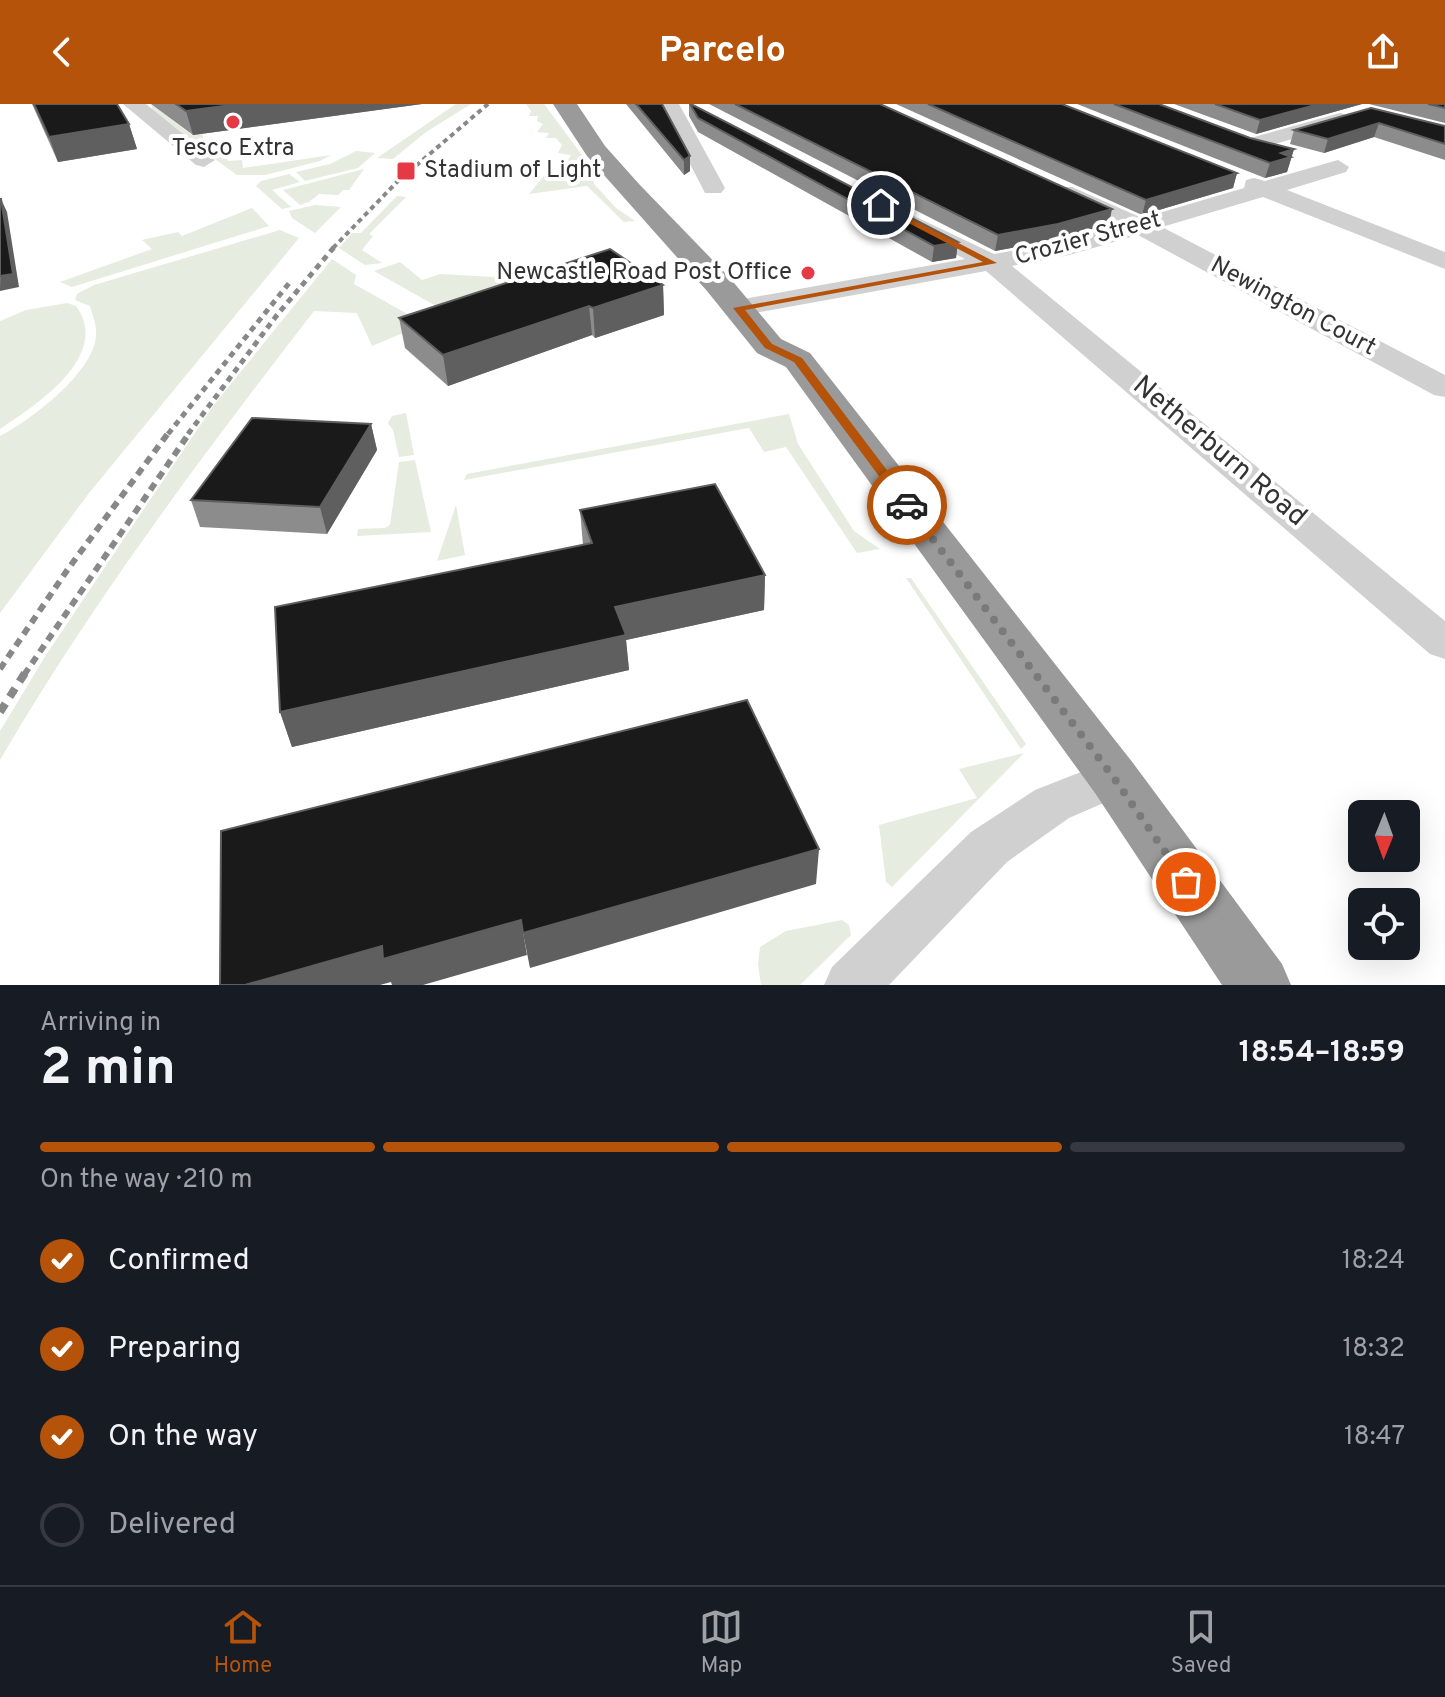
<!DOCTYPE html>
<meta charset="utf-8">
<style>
body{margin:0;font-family:Overpass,sans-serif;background:#20242c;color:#f1f3f6;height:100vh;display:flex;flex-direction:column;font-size:30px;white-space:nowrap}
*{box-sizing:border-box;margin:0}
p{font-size:26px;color:#9ea1a6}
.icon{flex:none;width:44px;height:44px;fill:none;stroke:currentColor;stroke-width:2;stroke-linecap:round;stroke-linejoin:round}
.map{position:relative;height:881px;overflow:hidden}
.details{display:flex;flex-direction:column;background:#171b24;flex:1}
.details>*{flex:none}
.needle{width:52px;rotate:181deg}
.fabs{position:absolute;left:1348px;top:696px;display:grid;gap:16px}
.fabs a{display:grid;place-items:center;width:72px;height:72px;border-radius:12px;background:#171b24;box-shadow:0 8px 32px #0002;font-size:40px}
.pin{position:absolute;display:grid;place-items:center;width:68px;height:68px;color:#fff;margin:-34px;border:4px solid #fff;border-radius:50%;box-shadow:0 2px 8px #0007}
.courier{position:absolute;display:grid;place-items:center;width:80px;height:80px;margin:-40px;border:6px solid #b45309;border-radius:50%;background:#fff;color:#222;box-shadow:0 2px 10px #0007}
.overview em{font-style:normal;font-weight:700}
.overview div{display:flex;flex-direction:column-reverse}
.overview{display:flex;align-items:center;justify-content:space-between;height:136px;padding:0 40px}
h1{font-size:52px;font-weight:700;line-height:60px}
.bar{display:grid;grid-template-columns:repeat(4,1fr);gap:12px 8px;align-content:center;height:96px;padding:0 40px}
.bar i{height:10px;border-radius:6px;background:#363941}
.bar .selected{background:#b45309}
.bar p{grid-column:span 4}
ol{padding:0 40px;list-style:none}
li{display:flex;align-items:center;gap:24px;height:88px}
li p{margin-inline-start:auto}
li .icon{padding:8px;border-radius:50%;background:#b45309;color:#fff;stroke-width:4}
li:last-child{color:#9ea1a6}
li i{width:44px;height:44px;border:4px solid #363941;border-radius:50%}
header{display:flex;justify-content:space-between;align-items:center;height:104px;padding:0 40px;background:#b45309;color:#fff;font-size:36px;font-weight:700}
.dock{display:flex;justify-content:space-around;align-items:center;height:112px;border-top:2px solid #363941;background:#171b24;font-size:22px;color:#9ea1a6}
.dock a{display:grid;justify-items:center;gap:4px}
.dock .selected{color:#b45309}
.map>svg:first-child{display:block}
.green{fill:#e6ecdf}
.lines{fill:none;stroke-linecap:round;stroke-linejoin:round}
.street{fill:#d0d0d0;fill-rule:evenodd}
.highway{fill:#9a9a9a;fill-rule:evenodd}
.rail-far3{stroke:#888;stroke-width:4;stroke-dasharray:5 4;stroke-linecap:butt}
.rail-far2{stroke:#888;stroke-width:5;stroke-dasharray:6 5;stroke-linecap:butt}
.rail-far1{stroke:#888;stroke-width:6;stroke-dasharray:8 6;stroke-linecap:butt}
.rail{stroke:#888;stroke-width:8;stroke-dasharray:10 8;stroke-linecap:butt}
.wall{fill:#8c8c8c}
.shaded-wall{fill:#5f5f5f}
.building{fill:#1a1a1a;stroke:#5f5f5f;stroke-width:2}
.route{fill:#b45309}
.done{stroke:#7a7a7a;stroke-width:8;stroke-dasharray:0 14.4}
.poi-dot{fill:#e63946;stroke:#fff;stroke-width:3}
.labels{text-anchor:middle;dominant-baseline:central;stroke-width:8;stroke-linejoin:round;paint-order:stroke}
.far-poi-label{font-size:24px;fill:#333;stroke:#fff}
.far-street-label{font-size:24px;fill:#333;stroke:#fff}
.street-label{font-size:28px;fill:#333;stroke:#fff}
</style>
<header><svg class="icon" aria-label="back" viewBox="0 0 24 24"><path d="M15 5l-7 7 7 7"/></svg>Parcelo<svg class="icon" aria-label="share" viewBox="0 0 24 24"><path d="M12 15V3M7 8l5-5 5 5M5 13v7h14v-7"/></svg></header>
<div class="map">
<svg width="1445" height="881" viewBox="0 0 1445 881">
<rect width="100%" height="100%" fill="#fff"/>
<g class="green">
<path d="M151,0L192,31L202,29L204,38L219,36L228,57L242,56L243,64L331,51L320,57L265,71H237L154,11Z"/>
<path d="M456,0H471L426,28L393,55L377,54Z"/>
<path d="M526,0H544L591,63L594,80L616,104L635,117L624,118L587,82L529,90L544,72L558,73L571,51L558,49L562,41L556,34H546L549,29L537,28L543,20L537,17L538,12H529L531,7Z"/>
<path d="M356,47L375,49L358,64L305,77L296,68L330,60Z"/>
<path d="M364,65L349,86H343L338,91L319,90L309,98L300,101L283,86Z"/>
<path d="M289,70L300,78L272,86L291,103L282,105L256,82L261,77Z"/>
<path d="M397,92L406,93L369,130L373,132L362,146L382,159L365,161L339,144L352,129H361Z"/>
<path d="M315,101L341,103L315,129L292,114L289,107Z"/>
<path d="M252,104L269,122L72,183L60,178L152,145L142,136L178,128L182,132Z"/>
<path d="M280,126L299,134L89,389L0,509V332C30,317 99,265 96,227C96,219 92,210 90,202L75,196L77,190L94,181Z"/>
<path d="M332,155L356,171L354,180L418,216L415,224L372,242L357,209L314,207C202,352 92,498 0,656V627L46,551L213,302Z"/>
<path d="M400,158L422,176L440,170L529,175L436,202L374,167Z"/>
<path d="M67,199L76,202C112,252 36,301 0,325V217L26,206Z"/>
<path d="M406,309L414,351L399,353L393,326L388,319L392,312Z"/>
<path d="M789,310L798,340L854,427L880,445L857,449L786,343L764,348L749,324L464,376L467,370Z"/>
<path d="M415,356L431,428L357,432L358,425L385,424L390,421L399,358Z"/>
<path d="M456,401L465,451L437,457Z"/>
<path d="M906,474H911L1026,640L1021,645Z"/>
<path d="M1024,649L892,783L886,778L879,721L977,694L959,665Z"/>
<path d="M842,816L849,821L851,831L800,881H761L758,860L760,843L786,827Z"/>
</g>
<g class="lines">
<g class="street">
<path d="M123,0H146L215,56L204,63L196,61Z"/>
<path d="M659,0H679L725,84L721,89H705Z"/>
<path d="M1340,9L1347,11L1350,15L1347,19L1255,46L1244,40L1247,35Z"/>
<path d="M1338,56L1349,63L1346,68L1287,86L1445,148V165L1263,93L1162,123L1445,271V293L1434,291L1138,131L1069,151L1012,162L1445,517V555L1430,550L986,167L738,212L728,210L724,204L728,198L738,196L965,155L903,123L900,118L903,113L912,111L994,150L1056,139L1117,121L1056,93L1052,88L1056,83H1072L1142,114L1244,84L1246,76L1254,74L1265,77Z"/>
<path d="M1114,655L1131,661L1138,674L1131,687L1069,714L1007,758L889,881H824L832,863L971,728L1035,686Z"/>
</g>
<path class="highway" d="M553,0H577L605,42L639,80L729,173L781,235L810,249L1133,659L1282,860L1291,881H1222L1095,689L786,263L757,249L707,187L587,52Z"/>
<path class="rail-far3" d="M333,144L397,78L488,0"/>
<g class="rail-far2">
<path d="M168,330L290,178"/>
<path d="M188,330L277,211L335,142"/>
</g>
<g class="rail-far1">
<path d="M0,565L68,465L169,328"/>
<path d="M24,571L190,328"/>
</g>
<path class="rail" d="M0,608L25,569"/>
</g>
<g class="wall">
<path d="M32,0H117L129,20L137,45L58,58Z"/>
<path d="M151,0H422L193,31Z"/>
<path d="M626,0H662L690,67L684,71Z"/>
<path d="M689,0L958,138L956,154L932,158L698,28L689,12Z"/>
<path d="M709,0H880L1109,120L1055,136L995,147Z"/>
<path d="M896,0H1062L1237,69L1233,84L1142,111Z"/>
<path d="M1077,0H1159L1250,34L1294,45L1287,68L1265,74Z"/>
<path d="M1174,0H1362L1256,30Z"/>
<path d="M1369,0H1445V19Z"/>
<path d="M1371,4L1445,22V56L1374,33L1324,49L1290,40L1294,26Z"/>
<path d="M663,181L664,211L595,234L592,231L448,282L405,244L399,214Z"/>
<path d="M371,320L377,346L327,430L200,423L191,396Z"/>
<path d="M580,406L765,471L764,506L626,536L629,566L292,643L280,608L583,441Z"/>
</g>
<g class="shaded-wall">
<path d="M239,0H422L193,31L186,7Z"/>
<path d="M1319,0H1362L1256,30L1260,16Z"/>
<path d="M1379,19L1374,33L1324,49L1328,35Z"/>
<path d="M129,20L137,45L58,58L49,33Z"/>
<path d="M1294,45L1287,68L1265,74L1270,59L1281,49Z"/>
<path d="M690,52V67L684,71V56Z"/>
<path d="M1237,69L1233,84L1142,111L1146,96Z"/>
<path d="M1,95L7,108L19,183L0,187Z"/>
<path d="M1112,105L1109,120L1055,136L995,147L998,131Z"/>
<path d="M958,138L956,154L932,158L934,142Z"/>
<path d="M663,181L664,211L595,234L593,204Z"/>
<path d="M589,202L592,231L448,282L443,251Z"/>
<path d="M371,320L377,346L327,430L320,403Z"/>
<path d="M765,471L764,506L626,536L629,566L292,643L280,608L615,503Z"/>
<path d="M819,745L816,780L530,864L523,829Z"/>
<path d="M521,816L527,851L423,881H392L391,878L380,881H245L382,842Z"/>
</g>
<g class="building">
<path d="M34,0H117L129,20L49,33Z"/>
<path d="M176,0H239L186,7Z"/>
<path d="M636,0H662L690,52L684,56Z"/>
<path d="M690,0H691L958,138L934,142L698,14Z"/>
<path d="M735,0H880L1112,105L1058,120L998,131Z"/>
<path d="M928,0H1062L1237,69L1146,96Z"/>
<path d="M1114,0H1159L1250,34L1294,45L1281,49L1291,53L1270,59Z"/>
<path d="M1215,0H1319L1260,16Z"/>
<path d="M1428,0H1445V4Z"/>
<path d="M1371,4L1445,22V40L1379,19L1328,35L1294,26Z"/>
<path d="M0,95H1L13,170L0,172Z"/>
<path d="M610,145L663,181L593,204L589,202L443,251L399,214Z"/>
<path d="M252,314L371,320L320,403L191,396Z"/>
<path d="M715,380L765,471L615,503L626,531L280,608L275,503L592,439L580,406Z"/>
<path d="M747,596L819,745L523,829L521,816L383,855L382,842L245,881H220L221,727Z"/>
</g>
<path class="route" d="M881,99L997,159L745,206L772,240L802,254L911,398L913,401L907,404L902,403L794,258L765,244L733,204L983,158L878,103Z"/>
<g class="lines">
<path class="done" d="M907,401L1114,674L1186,778"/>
</g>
<g class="poi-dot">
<circle cx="233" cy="18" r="8"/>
<rect x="396" y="57" width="20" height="20" rx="4"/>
<circle cx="808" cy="169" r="8"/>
</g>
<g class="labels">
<g class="far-poi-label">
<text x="233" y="45">Tesco Extra</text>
<text x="424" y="67" text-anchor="start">Stadium of Light</text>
<text x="792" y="169" text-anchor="end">Newcastle Road Post Office</text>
</g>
<g class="far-street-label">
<text transform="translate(1088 135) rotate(-15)">Crozier Street</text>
<text transform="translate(1293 203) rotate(28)">Newington Court</text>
</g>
<g class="street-label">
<text transform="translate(1219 348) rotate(40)">Netherburn Road</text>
</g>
</g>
</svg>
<div class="fabs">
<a><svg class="needle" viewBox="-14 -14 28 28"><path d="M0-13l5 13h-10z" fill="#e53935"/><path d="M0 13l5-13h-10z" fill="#9ea1a6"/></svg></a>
<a><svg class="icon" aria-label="locate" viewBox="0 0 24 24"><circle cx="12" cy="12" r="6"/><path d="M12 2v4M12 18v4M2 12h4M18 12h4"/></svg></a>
</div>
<div class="pin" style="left:1186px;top:778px;background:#ea580c"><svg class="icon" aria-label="bag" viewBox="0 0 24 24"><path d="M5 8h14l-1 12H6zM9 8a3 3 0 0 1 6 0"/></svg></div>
<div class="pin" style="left:881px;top:101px;background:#1f2937"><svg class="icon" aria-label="home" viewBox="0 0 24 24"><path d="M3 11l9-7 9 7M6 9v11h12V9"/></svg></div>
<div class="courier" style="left:907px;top:401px"><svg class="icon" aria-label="car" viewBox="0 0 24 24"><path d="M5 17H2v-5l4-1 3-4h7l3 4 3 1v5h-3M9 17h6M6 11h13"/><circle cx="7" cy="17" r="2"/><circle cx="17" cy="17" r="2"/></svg></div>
</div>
<section class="details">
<div class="overview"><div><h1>2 min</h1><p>Arriving in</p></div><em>18:54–18:59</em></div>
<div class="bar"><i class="selected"></i><i class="selected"></i><i class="selected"></i><i></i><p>On the way · 210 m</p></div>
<ol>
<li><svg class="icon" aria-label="check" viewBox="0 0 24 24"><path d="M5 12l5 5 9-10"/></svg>Confirmed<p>18:24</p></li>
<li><svg class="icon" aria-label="check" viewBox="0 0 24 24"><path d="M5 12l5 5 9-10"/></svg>Preparing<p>18:32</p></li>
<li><svg class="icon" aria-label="check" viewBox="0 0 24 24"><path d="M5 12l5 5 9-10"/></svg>On the way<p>18:47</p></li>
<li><i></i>Delivered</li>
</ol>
</section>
<nav class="dock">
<a class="selected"><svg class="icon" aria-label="home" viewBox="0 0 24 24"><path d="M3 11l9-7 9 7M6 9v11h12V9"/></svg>Home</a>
<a><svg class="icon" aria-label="map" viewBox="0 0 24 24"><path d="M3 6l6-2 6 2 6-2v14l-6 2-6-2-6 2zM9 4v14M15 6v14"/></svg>Map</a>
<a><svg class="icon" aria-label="saved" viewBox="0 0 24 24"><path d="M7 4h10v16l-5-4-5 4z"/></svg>Saved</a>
</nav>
